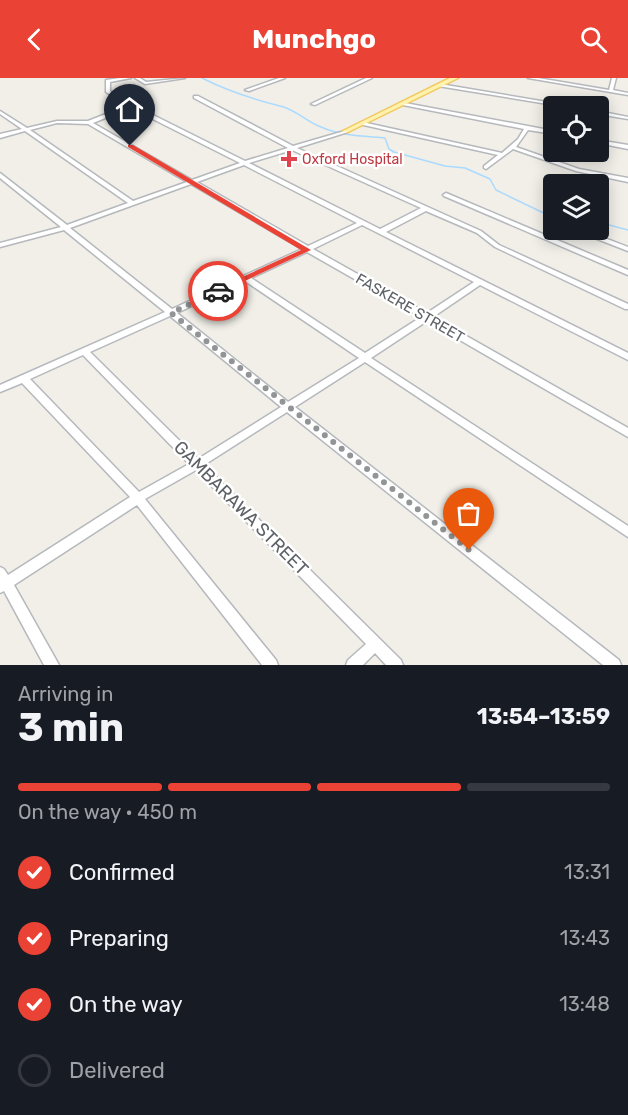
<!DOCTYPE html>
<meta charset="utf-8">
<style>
body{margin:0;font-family:Rubik,sans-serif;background:#20242c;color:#f1f3f6;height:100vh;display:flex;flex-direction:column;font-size:22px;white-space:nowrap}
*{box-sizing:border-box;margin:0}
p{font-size:20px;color:#9ea1a6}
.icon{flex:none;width:33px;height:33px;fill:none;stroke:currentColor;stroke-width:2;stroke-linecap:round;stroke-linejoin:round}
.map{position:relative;height:587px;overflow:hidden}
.drawer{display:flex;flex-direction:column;background:#171b24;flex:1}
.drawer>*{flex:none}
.buttons{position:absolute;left:543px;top:18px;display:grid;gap:12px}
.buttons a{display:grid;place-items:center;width:66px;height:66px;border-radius:6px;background:#171b24;box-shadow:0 3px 15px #0003;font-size:30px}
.pin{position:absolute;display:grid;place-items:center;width:51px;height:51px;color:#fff;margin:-62px -26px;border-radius:50% 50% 50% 0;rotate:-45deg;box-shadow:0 0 6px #0007}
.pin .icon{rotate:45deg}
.courier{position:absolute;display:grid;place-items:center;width:60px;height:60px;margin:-30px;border:4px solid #ea4335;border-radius:50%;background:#fff;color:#222;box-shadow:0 2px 8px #0007}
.overview em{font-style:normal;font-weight:700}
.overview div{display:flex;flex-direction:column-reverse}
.overview{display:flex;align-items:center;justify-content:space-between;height:102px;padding:0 18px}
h1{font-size:39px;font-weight:700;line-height:45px}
.bar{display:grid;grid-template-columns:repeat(4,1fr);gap:9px 6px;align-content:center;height:72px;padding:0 18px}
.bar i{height:8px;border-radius:4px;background:#363941}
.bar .on{background:#ea4335}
.bar p{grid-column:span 4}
ol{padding:0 18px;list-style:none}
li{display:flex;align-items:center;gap:18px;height:66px}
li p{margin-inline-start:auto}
li .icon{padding:6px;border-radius:50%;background:#ea4335;color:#fff;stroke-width:4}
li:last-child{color:#9ea1a6}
li i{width:33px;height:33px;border:3px solid #363941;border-radius:50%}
header{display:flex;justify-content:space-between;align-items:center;height:78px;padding:0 18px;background:#ea4335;color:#fff;font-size:27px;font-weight:700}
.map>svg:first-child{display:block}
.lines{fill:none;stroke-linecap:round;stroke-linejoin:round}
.stream{stroke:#aadaff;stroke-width:1.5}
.minor-casing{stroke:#b5b8bc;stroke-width:3}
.major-casing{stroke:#f2c960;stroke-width:3}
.minor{fill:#fff;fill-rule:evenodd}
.major{fill:#fff2af;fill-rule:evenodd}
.route{fill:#ea4335}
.done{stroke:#929495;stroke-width:6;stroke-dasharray:0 10.8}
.health-dot{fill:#e0444e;stroke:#fff;stroke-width:2}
.labels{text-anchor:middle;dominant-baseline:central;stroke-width:5;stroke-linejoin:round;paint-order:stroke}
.far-health-label{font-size:14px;fill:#be3a42;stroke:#fff;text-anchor:start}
.street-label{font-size:15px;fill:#5f6368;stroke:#fff}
.near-street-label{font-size:18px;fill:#5f6368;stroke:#fff}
</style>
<header><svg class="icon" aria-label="back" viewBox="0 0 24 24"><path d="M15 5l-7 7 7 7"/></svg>Munchgo<svg class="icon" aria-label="search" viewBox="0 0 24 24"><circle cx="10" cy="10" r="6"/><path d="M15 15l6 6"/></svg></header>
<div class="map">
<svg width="628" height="587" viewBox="0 0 628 587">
<rect width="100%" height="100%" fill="#f1efe8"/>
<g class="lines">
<g class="stream">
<path d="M202,0C228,13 252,21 280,28C295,31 307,44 321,49C341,58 364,58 385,60L389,71L394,74L445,88L465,90L490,101L496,112L554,140"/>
<path d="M598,144L628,152"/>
</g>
<g class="minor-casing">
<g id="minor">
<path d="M120,0H131L110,4V13L129,25L115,36L93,45L192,102L240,85L129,29V27H133L245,83L288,70L194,20V18H198L293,68L348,52V54L297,70L481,153L499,167L628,226V231H625L495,169L477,155L426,133L386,154L628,275V282L480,207L433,239L628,350V359L427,243L371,280L628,448V459L365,284L295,329L619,582L621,587H603L287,334L204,387L401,582L403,587H386L375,575L363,587H346L348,582L366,566L196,392L145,421L276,582L278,587H262L137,427L14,507L59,587H44L4,513L0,515V489L4,491L8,497L130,419L22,305L0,314V307L165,234L64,152L0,169V165L61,149L0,100V95L67,147L128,125L25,53L0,60V56L22,51L0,36V33L27,50L57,43H88L111,34L124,25L106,14V2ZM57,45L88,46L187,104L133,123L30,52ZM292,72L421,130L380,151L249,85ZM244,87L357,145L308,168L197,104ZM191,106L302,171L172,231L70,150ZM362,147L378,155L474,204L427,235L313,171ZM307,174L421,239L365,275L251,200ZM245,203L359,280L288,324L177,235ZM170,238L281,329L198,381L90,274ZM83,277L189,386L139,414L30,301Z"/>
<path d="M135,0H140L146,4L185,0L145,6Z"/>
<path d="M279,0H285L249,13L245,12Z"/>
<path d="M366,0H372L315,27L311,26Z"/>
<path d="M528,0H538L609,12L612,0H616L613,12L628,15V17Z"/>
<path d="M440,6L565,27L567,28H560L438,8Z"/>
<path d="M405,25L554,53V56L528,52L516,69L579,91L628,100V104L576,93L513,71L486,91L484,90V88L498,77L359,46L362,44L502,75L518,61L524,51L403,27V26Z"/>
<path d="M598,33L628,39V41L598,36Z"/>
<path d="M598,62L628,67V71L598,65Z"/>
<path d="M446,115L628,192V197L444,118L443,117Z"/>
<path d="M594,156L628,169V173L592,159V157Z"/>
</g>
</g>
<g class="major-casing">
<path id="major" d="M450,0H458L348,54L343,53Z"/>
</g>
<use href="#minor" class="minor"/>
<use href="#major" class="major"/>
</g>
<path class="route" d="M128,67H133L311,172L221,214H216V211L301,172L128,69Z"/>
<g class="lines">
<path class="done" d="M218,213L171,235L469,472"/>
</g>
<path class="health-dot" d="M286 72h6v6h6v6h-6v6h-6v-6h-6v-6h6z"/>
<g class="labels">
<g class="far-health-label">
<text x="302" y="81">Oxford Hospital</text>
</g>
<g class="street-label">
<text transform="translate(410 230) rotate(30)">FASKERE STREET</text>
</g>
<g class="near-street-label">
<text transform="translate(241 430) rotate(45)">GAMBARAWA STREET</text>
</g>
</g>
</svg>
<div class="buttons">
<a><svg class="icon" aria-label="locate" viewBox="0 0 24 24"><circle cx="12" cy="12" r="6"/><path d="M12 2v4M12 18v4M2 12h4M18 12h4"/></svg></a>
<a><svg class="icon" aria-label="layers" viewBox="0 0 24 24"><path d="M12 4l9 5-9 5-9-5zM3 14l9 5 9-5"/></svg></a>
</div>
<div class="pin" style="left:469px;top:472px;background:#ea580c"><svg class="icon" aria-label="bag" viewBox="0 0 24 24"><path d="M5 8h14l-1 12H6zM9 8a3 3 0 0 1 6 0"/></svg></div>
<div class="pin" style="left:130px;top:68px;background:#1f2937"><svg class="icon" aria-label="home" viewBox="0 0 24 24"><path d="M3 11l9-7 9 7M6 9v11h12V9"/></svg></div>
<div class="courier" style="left:218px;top:213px"><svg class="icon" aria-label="car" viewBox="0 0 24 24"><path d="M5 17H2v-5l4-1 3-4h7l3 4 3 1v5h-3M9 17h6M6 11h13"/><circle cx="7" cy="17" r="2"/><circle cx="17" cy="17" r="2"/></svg></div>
</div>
<section class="drawer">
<div class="overview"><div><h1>3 min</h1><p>Arriving in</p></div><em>13:54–13:59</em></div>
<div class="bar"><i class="on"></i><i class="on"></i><i class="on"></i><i></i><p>On the way · 450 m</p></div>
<ol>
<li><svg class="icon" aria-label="check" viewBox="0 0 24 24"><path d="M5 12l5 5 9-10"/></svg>Confirmed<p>13:31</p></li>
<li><svg class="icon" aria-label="check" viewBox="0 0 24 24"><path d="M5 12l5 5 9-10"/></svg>Preparing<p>13:43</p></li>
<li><svg class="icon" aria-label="check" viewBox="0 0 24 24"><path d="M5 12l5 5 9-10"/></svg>On the way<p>13:48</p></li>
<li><i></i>Delivered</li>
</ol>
</section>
